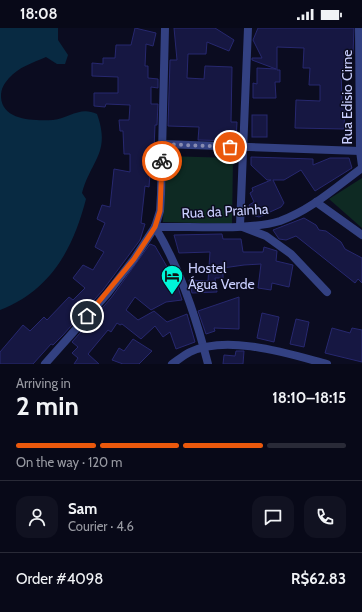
<!DOCTYPE html>
<meta charset="utf-8">
<style>
body{margin:0;font-family:Cabin,sans-serif;background:#111221;color:#f1f3f6;height:100vh;display:flex;flex-direction:column;font-size:15px;white-space:nowrap}
*{box-sizing:border-box;margin:0}
p{font-size:13px;color:#989aa2}
.icon{flex:none;width:22px;height:22px;fill:none;stroke:currentColor;stroke-width:2;stroke-linecap:round;stroke-linejoin:round}
.map{position:relative;height:336px;overflow:hidden}
.drawer{display:flex;flex-direction:column;background:#080918;flex:1}
.drawer>*{flex:none}
.pin{position:absolute;display:grid;place-items:center;width:34px;height:34px;color:#fff;margin:-17px;border:2px solid #fff;border-radius:50%;box-shadow:0 1px 4px #0007}
.courier{position:absolute;display:grid;place-items:center;width:40px;height:40px;margin:-20px;border:3px solid #ea580c;border-radius:50%;background:#fff;color:#222;box-shadow:0 1px 5px #0007}
.summary em{font-style:normal;font-weight:700}
.summary div{display:flex;flex-direction:column-reverse}
.summary{display:flex;align-items:center;justify-content:space-between;height:68px;padding:0 16px}
h1{font-size:26px;font-weight:700;line-height:30px}
.bar{display:grid;grid-template-columns:repeat(4,1fr);gap:6px 4px;align-content:center;height:48px;padding:0 16px}
.bar i{height:5px;border-radius:3px;background:#292a37}
.bar .selected{background:#ea580c}
.bar p{grid-column:span 4}
.line{display:flex;align-items:center;gap:10px;padding:0 16px;border-top:1px solid #292a37}
.line div{flex:1}
.round{display:grid;place-items:center;flex:none;width:42px;height:42px;border-radius:12px;background:#111221}
.status{display:flex;justify-content:space-between;align-items:center;height:28px;padding:0 20px;background:#080918;direction:ltr}
.status svg{height:11px;fill:currentColor}
.map>svg:first-child{display:block}
.green{fill:#0e2a23}
.water{fill:#082a42}
.building{fill:#161742;stroke:#27286f}
.lines{fill:none;stroke-linecap:round;stroke-linejoin:round}
.street{stroke:#334182;stroke-width:8}
.done{stroke:#878bb1;stroke-width:4;stroke-dasharray:0 7.2}
.route{stroke:#ea580c;stroke-width:5}
.labels{text-anchor:middle;dominant-baseline:central;stroke-width:3;stroke-linejoin:round;paint-order:stroke}
.street-label{font-size:14px;fill:#cacfff;stroke:#0b0c20}
.poi-label{font-size:14px;fill:#cacfff;stroke:#0b0c20;text-anchor:start}
</style>
<div class="status"><b>18:08</b><svg viewBox="0 0 49 12"><path d="M0 12V9h3v3zM5 12V6h3v6zM10 12V3h3v9zM15 12V0h3v12zM26 1h20v11H26zM47 4h2v5h-2z"/></svg></div>
<div class="map">
<svg width="362" height="336" viewBox="0 0 362 336">
<rect width="100%" height="100%" fill="#0b0c20"/>
<g class="green">
<path d="M165,128L233,130L232,196L163,194Z"/>
<path d="M362,150V200L329,171Z"/>
</g>
<path class="water" d="M0,0H58V12L68,27L65,36H57L46,29C32,35 19,39 9,50C4,56 1,60 1,69C2,93 36,93 53,92C70,90 80,78 97,86C111,125 91,132 82,165L86,171C73,221 51,262 0,282Z"/>
<g class="building">
<path d="M135,0L156,5L153,18L146,16L145,38H148V50L158,51V60L151,59V76H158L157,97H155L153,145H150L149,159L145,158L141,195L145,196L140,212L103,262L63,307L53,317L51,316L33,336H0V324L23,297L30,303L44,289L47,292L69,269L73,272L85,260L73,250L83,237L93,242L104,224L95,219L105,195L97,191L102,177L110,179L114,141L130,144V126H124L123,103H120L119,92H129L130,77L106,76L105,79L94,78V65H118V49L92,48V35L103,36V30H115L116,17H131Z"/>
<path d="M174,0H215L234,12L229,23L207,14L206,26H188L187,50L204,51L205,38L232,39L231,94H237L236,113L198,112L199,99L168,98L170,32H177Z"/>
<path d="M258,0H354L353,26H350L349,41H341L342,73H345L344,101L295,100L296,72L320,73V57H309L310,40H303L304,20L277,19V42H280V54H275L276,70H253V55L257,56V40L276,41L252,32V30H262L253,12Z"/>
<rect x="252" y="87" width="15" height="22"/>
<path d="M251,129L313,131V137L330,130H349L352,140L315,163L301,142L284,152H273L284,175L281,179L259,189L253,187L249,177L254,174L250,165L253,163L252,160L271,152H267L251,137Z"/>
<path d="M304,190L316,197L319,202L326,203L341,214L345,221L362,230V255L358,251L355,255L296,208L286,212L279,211L273,202Z"/>
<path d="M222,206L223,211H241L243,224H263L264,219L277,223L276,233L293,237L289,259L272,255L271,262L258,260L261,236L244,237L223,240V250H215L217,264L192,265L189,252L208,253L210,224L179,225L174,207Z"/>
<path d="M150,216L155,218L177,256L182,272L166,274L151,282L135,269L126,282L138,292L154,283L167,294L187,286L195,314L176,321L170,304L163,309L155,298L141,311L122,296L120,297L117,295L111,304L108,302L88,326L99,336H74L78,330L72,325L78,319L72,314L111,270Z"/>
<path d="M239,269V301L214,300L215,303L206,306L198,283Z"/>
<path d="M262,285L279,289L274,314L257,310Z"/>
<path d="M296,291L309,294L304,319L290,316Z"/>
<path d="M332,300L350,305L352,300L362,302V334L325,325Z"/>
<path d="M133,311L152,323L139,336H123L112,332L119,320L124,323Z"/>
<path d="M236,323H244L243,336H223L224,327L235,328Z"/>
</g>
<g class="lines">
<g class="street">
<path d="M248,0L240,198L266,208L291,226L327,264"/>
<path d="M359,0L360,123L362,138"/>
<path d="M162,116L360,123"/>
<path d="M316,174L362,207"/>
<path d="M155,199C190,198 248,203 280,193C311,182 336,159 362,140"/>
<path d="M155,199C180,240 196,289 208,336"/>
<path d="M45,336L107,266L134,231L155,199L160,183L161,166L165,0"/>
<path d="M172,336C178,332 184,327 190,324C228,306 289,326 327,336"/>
</g>
</g>
<g class="lines">
<path class="done" d="M162,133V116L230,119"/>
<path class="route" d="M87,288L134,231L155,199L160,183L162,133"/>
</g>
<defs>
<g id="hotel-pin" transform="scale(1.15)"><path d="M0 17L-7.5 6A9.5 9.5 0 1 1 7.5 6Z" fill="#00f5d8" stroke="#0b0c20"/><path d="M-6-4.5h1.5V1H6V5H4.5V3h-9V5H-6ZM-4 0a1.8 1.8 0 1 1 3.6 0ZM.5 0V-2.5h3Q6-2.5 6 0Z" fill="#111"/></g>
</defs>
<g fill-rule="evenodd">
<use href="#hotel-pin" x="172" y="248"/>
</g>
<g class="labels">
<g class="street-label">
<text transform="translate(347 69) rotate(-90)">Rua Edisio Cirne</text>
<text transform="translate(225 183) rotate(-3)">Rua da Prainha</text>
</g>
<g class="poi-label">
<text x="188" y="240">Hostel<tspan x="188" dy="16">Água Verde</tspan></text>
</g>
</g>
</svg>
<div class="pin" style="left:230px;top:119px;background:#ea580c"><svg class="icon" aria-label="bag" viewBox="0 0 24 24"><path d="M5 8h14l-1 12H6zM9 8a3 3 0 0 1 6 0"/></svg></div>
<div class="pin" style="left:87px;top:288px;background:#1f2937"><svg class="icon" aria-label="home" viewBox="0 0 24 24"><path d="M3 11l9-7 9 7M6 9v11h12V9"/></svg></div>
<div class="courier" style="left:162px;top:133px"><svg class="icon" aria-label="bike" viewBox="0 0 24 24"><circle cx="6" cy="16" r="4"/><circle cx="18" cy="16" r="4"/><path d="M6 16l4-8h5l3 8M10 8l3 8H6M13 5h3"/></svg></div>
</div>
<section class="drawer">
<div class="summary"><div><h1>2 min</h1><p>Arriving in</p></div><em>18:10–18:15</em></div>
<div class="bar"><i class="selected"></i><i class="selected"></i><i class="selected"></i><i></i><p>On the way · 120 m</p></div>
<div class="line" style="height:72px"><a class="round"><svg class="icon" aria-label="person" viewBox="0 0 24 24"><circle cx="12" cy="8" r="4"/><path d="M4 21q1-7 8-7t8 7"/></svg></a><div><b>Sam</b><p>Courier · 4.6</p></div><a class="round"><svg class="icon" aria-label="chat" viewBox="0 0 24 24"><path d="M4 5h16v11H9l-5 4z"/></svg></a><a class="round"><svg class="icon" aria-label="phone" viewBox="0 0 24 24"><path d="M5 4h4l2 5-3 2q2 4 5 5l2-3 5 2v4C11 20 4 13 5 4z"/></svg></a></div>
<div class="line" style="height:52px"><div>Order #4098</div><b>R$62.83</b></div>
</section>
